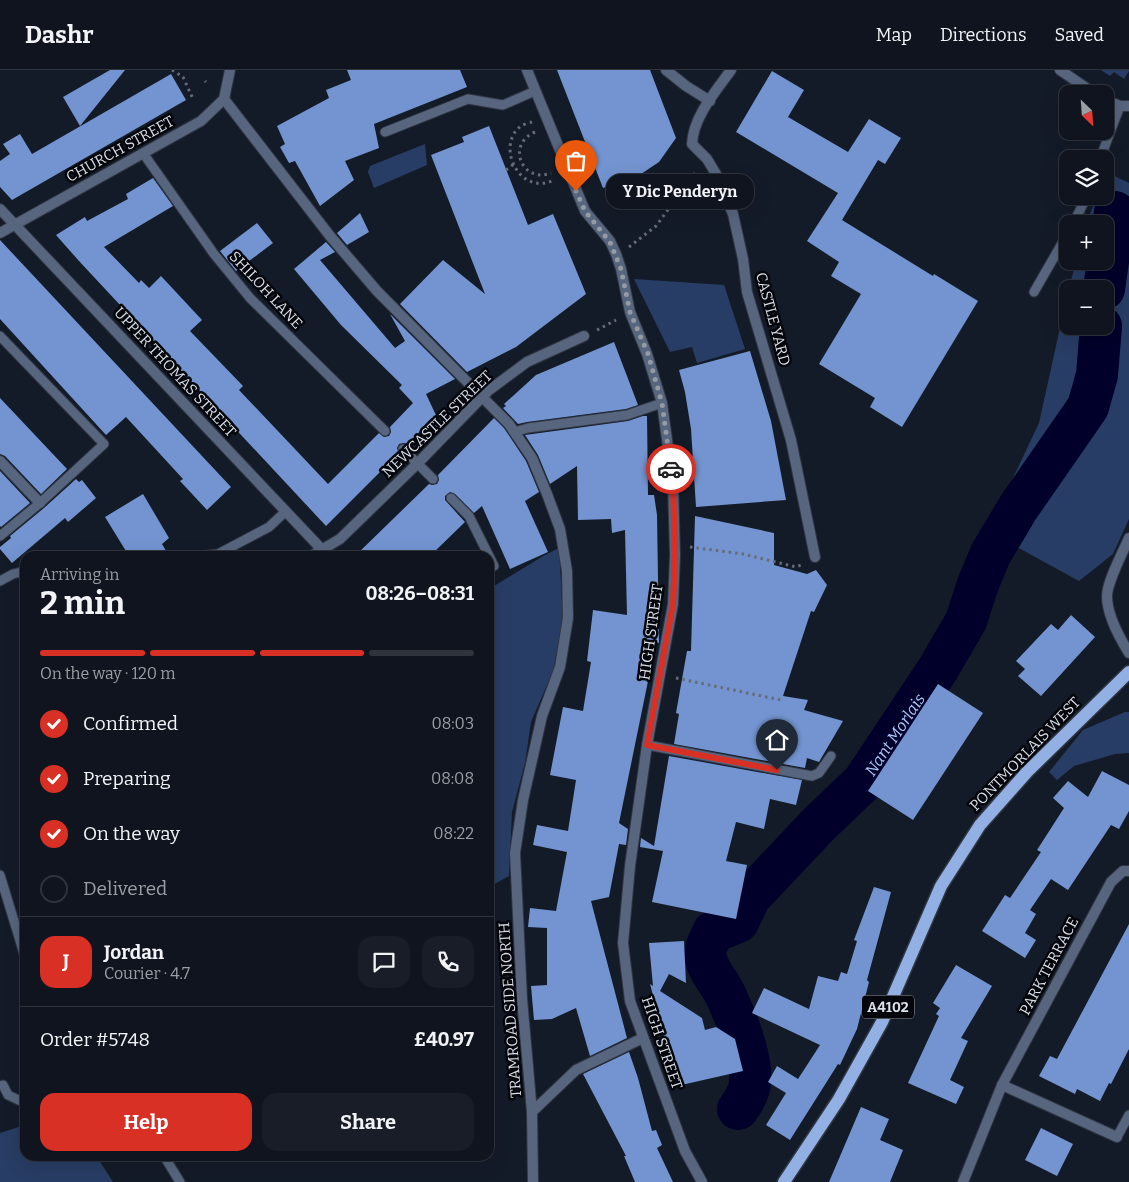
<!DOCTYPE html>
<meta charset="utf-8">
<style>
body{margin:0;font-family:Bitter,serif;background:#181d27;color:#f1f3f6;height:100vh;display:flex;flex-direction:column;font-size:19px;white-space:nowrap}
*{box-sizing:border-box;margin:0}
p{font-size:16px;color:#9b9ea4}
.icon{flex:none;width:28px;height:28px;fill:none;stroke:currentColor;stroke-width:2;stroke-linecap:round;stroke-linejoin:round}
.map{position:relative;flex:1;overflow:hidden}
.panel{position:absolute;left:20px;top:481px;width:474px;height:610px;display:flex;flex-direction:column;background:#0f141e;border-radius:15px;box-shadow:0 5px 20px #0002,0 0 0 1px #2f333c}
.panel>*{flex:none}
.needle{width:32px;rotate:155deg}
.tools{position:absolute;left:1059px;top:15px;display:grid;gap:10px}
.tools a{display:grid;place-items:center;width:55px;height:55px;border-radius:10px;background:#0f141e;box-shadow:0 5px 20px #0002,0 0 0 1px #2f333c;font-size:25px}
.pin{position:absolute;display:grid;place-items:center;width:42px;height:42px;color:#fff;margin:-51px -21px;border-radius:50% 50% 50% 0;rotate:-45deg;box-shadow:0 0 5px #0007}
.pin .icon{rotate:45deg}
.courier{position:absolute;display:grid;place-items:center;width:50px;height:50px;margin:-25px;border:4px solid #d93025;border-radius:50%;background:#fff;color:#222;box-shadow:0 1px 6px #0007}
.bubble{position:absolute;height:35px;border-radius:15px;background:#0f141e;box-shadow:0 5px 20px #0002,0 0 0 1px #2f333c;font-size:16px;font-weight:700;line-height:35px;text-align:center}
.head em{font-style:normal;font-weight:700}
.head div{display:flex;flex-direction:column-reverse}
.head{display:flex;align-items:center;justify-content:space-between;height:85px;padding:0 20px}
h1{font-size:32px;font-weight:700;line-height:38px}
.bar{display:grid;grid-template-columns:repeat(4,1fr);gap:8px 5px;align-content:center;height:60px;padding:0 20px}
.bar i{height:6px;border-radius:4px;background:#2f333c}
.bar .on{background:#d93025}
.bar p{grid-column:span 4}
.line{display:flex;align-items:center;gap:12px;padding:0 20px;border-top:1px solid #2f333c}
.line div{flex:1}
.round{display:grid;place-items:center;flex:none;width:52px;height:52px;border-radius:15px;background:#181d27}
ol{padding:0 20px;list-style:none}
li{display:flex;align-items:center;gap:15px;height:55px}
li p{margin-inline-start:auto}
li .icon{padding:5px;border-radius:50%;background:#d93025;color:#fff;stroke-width:4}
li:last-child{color:#9b9ea4}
li i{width:28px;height:28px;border:2px solid #2f333c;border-radius:50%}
.button{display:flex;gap:10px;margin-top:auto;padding:10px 20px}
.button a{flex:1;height:58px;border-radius:15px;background:#d93025;color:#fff;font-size:20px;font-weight:700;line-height:58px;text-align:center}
.button a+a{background:#181d27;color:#f1f3f6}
header{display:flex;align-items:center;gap:30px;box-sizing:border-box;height:70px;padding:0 25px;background:#0f141e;border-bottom:1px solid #2f333c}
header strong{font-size:24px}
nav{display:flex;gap:28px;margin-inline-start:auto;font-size:18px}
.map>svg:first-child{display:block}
.green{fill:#283d65}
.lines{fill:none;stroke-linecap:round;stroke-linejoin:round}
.river{stroke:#00002b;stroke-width:42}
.building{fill:#7394d0}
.service-casing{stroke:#303643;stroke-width:11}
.minor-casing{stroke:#303643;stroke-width:12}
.tertiary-casing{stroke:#303643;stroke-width:12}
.primary-casing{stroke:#303643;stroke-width:15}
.path{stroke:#666c77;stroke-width:3;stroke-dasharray:2.5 4;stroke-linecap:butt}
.service{stroke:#57657e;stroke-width:9}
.minor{stroke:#57657e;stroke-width:10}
.tertiary{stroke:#57657e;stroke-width:10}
.primary{stroke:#93b0e5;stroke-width:12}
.done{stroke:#959aa5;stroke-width:5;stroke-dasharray:0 9}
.route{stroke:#d93025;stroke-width:6}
.labels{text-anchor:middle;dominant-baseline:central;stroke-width:5;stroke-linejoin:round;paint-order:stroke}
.shield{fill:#04060b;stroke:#9a9ea6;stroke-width:1}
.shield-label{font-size:14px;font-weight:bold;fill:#dadfe9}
.street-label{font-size:15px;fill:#dadfe9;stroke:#04060b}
.water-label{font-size:16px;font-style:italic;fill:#acc7f9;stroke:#04060b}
</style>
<header>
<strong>Dashr</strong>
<nav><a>Map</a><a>Directions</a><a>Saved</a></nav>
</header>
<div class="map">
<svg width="1129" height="1112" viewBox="0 0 1129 1112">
<rect width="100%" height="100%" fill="#141b28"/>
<g class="green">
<path d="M1101,0H1129V1L1124,9L1114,2L1110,6Z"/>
<path d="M425,74L427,95L374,118L368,102L370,96Z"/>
<path d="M1106,102L1129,113V449L1113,484L1079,511L988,461L1039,353L1067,226L1068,256H1105V219H1069L1076,191H1105V154H1086L1097,126H1105Z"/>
<path d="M634,209L724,215L745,279L697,293L692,277L670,282Z"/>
<path d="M559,478L563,549L553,601L531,652L525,693L512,742L509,806L489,817V519L545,485Z"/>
<path d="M1125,642H1129V683L1115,684L1074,696L1057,710L1049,702L1083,660Z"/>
<path d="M25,1055V1086H100L99,1090L113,1112H0V1063Z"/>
</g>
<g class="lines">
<g class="river">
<path d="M1104,219L1115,142"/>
<path id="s1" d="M738,1039C744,1031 750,1021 750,1011C753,988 735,945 725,924C718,910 706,899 705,883C705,876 711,868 713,862L738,852L750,827L819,754L863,712L938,599L966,551L978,514L991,483L1018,438L1088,337L1097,305L1101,256"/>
</g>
</g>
<g class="building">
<path d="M110,0H125L80,56L63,27Z"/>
<path d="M347,0H460L467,17L374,54L379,78L345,91L354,110L320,136L295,91L289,93L280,77L285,74L277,56L329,28L326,20L351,10Z"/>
<path d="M557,0H650L676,68L659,92L638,106L603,118Z"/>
<path d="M772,1L804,20L788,47L848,82L869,49L901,68L885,94L878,90L842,150L933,206L934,204L978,231L902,357L870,337L875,328L819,294L861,224L831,206L839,192L807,171L838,123L736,62Z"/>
<path d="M171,4L186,30L12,130L0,117V91L10,84L3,74L20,64L32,84Z"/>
<path d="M489,56L528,155L553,144L586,224L516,277L467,302L400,234L443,190L485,224L431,85L464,72L462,67Z"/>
<path d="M153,108L173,136L104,177L139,213L141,210L149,218L161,206L202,250L190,261L243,316L239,320L328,414L379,363L384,367L389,366L391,362L390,357L413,333L399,318L402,315L341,255L294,199L326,172L335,182L320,190L395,278L405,271L390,244L455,309L426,324L442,358L440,361L431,351L407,374L404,373L399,374L397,378L399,383L326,456L79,191L56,165L85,147L87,151L128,129L126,124Z"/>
<path d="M360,143L369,162L347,175L337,163Z"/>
<path d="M257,153L273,173L236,201L220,181Z"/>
<path d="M0,170L231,417L207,440L180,411L183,409L126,347L106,365L0,249Z"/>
<path d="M614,272L638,335L626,339L527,352L518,354L503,338L506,336L504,334L536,305Z"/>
<path d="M750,281L771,351L786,430L696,437L691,359L685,322L679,300Z"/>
<path d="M0,328L67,399L41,424L5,386L0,384Z"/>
<path d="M643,346H647L648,425H654L657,445L659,573L656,572L619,753L628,759L626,775L619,774L609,827L591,831L627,968L590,986L576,938L552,949L534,950L531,916L547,915V858L528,857L530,838L556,841L567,782L533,775L537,755L568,761L576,710L550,705L563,637L583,641L591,592L587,591L593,540L627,545L625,460L612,463L611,449L578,450L577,396L550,414L538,385L525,365L628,351Z"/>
<path d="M494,348L504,358L526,391L539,422L525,431L548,482L510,499L482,436L474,443L455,424L450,422L445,426V430L465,452L430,486H355L429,414L432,415L437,414L439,410L438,405Z"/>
<path d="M0,401L30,433L1,457L0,456Z"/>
<path d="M76,409L79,412L82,410L96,428L68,452L65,448L12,493L0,479V477L11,468L10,466L44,438Z"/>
<path d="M143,424L169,468L162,474L169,486H129L105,447Z"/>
<path d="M695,446L774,463V495L807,504L816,500L827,515L814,542L811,541L783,626L808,630L804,640L843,651L819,692L807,688L805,698L674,674L679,644L676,643L687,581H691Z"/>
<path d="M1071,545L1095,567L1041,626L1018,606L1025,599L1016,591L1051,554L1058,560Z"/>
<path d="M938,614L983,643L913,750L868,721Z"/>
<path d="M669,686L802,710L796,735L770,729L764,759L736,752L726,791L747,795L736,849L652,832L663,781L640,777L641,768L654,776Z"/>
<path d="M1102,701L1129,715V741L1119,759L1111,755L1068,820L1051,809L1030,840L1036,844L1025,863L1036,870L1025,888L982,861L1005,825L1010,828L1041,782L1037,780L1064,738L1053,728L1068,711L1088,727Z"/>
<path d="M874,817L891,822L867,910L869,912L857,959L840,995L838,994L790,1070L766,1055L786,1023L768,1012L777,996L798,1009L820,975L752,943L764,918L809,939L818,906L838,911L841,902L847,904L857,871L854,870Z"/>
<path d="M1129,854V979L1111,1014L1109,1013L1100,1031L1077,1019L1075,1024L1039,1006L1050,986L1057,989Z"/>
<path d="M684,871L686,913L669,904L660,921L702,948L705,960L716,957L735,969L743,1001L677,1016L650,914L653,916L649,873Z"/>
<path d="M956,895L992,916L961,968L968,971L950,1010L964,1017L956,1034L908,1013L939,946L936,944L940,938L933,933Z"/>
<path d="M629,982L638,1008L652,1061L656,1060L662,1075L657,1078L673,1112H635L624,1086H626L583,1004Z"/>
<path d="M861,1037L889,1049L880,1070L903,1080L890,1112H829Z"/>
<path d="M1041,1058L1073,1074L1057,1106L1025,1090Z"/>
</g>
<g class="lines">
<g class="service-casing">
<g id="service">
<path d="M385,62L468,29L503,35L535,21"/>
<path d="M143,83L214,184L250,228L385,361"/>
<path d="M1080,86L1086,89"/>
<path d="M1100,89L1120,36"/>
<path d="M1073,154L1087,126"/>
<path d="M1034,222L1068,163"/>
<path d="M0,266L104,374L40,433L0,466"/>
<path d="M514,362L528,358L627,345L662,333"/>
<path d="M403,379L433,409"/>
<path d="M451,428L469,446L494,496"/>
<path d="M200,486L218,484L269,457L286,441"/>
<path d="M0,511L13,504L25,501"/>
<path d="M647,675L812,706L819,703L831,686"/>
<path d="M0,805L25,887"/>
<path d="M3,1015L8,1025L25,1033"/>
<path d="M1117,1067L1129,1045"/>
<path d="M164,1086L180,1112"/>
</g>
</g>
<g class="minor-casing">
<g id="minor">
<path d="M666,0L686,16L710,31"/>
<path d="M731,0C716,21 693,47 692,74L707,89L716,104L733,144L743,189L747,222L791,370L815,487"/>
<path d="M1060,0L1095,24"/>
<path d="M224,29L330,166L377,221L509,354L532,388L547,424L560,459L567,501L568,548L560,597L542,646L523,730L515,783L522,929L532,1042L533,1112"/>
<path d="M1105,30L1120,36H1129"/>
<path d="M0,139L328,486"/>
<path d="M0,163L201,51L224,29L230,0"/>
<path d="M0,391L40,433"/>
<path d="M1129,468C1123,482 1107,512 1107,526C1107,545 1119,567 1129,583"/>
<path d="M311,486L340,469L417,394L488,321L527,292L584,266"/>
<path d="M1002,1015L1117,1067"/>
<path d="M532,1042L576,1000L643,968"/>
<path d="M963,1112L1002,1015L1111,812L1123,801H1129"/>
</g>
</g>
<g class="tertiary-casing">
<path id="tertiary" d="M527,0L585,141L610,171L616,184L621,199L630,242L647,284L662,333L673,414L675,485L673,534L647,675L639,732L630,796L623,873L630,931L685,1081L702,1112"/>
</g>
<g class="primary-casing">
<path id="primary" d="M784,1112L839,1029L882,952L941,816L980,755L1027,702L1129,602"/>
</g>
<g class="path">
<path d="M172,0L183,7L193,29"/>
<path d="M205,11L206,12"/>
<path d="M532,52C529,53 524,54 521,56C495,75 519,127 554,110"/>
<path d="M535,62C505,75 523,114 551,103"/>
<path d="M506,100L514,94"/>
<path d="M629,177L656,156L696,102"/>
<path d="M597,260L616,250"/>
<path d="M690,477L743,484L796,497L801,495"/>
<path d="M676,608L781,630"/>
</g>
<use href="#service" class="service"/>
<use href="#minor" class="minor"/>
<use href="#tertiary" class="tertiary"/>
<use href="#primary" class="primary"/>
</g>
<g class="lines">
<path class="done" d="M576,121L585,141L610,172L621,199L630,242L648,284L662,333L671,399"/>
<path class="route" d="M671,399L673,414L675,485L673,534L647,675L777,700"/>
</g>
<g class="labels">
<rect class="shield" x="862" y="925.5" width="52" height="23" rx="4"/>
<g class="shield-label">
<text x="888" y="937">A4102</text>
</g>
<g class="street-label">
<text transform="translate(120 79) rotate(-29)">CHURCH STREET</text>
<text transform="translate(266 220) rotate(47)">SHILOH LANE</text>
<text transform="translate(773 249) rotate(75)">CASTLE YARD</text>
<text transform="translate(175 302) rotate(47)">UPPER THOMAS STREET</text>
<text transform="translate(437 354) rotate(-44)">NEWCASTLE STREET</text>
<text transform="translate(651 562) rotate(-82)">HIGH STREET</text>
<text transform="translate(1025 684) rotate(-46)">PONTMORLAIS WEST</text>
<text transform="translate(1049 896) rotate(-62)">PARK TERRACE</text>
<text transform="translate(510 940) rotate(-94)">TRAMROAD SIDE NORTH</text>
<text transform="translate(662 973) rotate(71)">HIGH STREET</text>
</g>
<g class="water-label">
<text stroke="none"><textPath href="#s1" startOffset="464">Nant Morlais</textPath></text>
</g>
</g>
</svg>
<div class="tools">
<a><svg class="needle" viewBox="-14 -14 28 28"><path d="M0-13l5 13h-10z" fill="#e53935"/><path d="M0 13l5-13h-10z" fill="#9b9ea4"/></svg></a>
<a><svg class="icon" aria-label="layers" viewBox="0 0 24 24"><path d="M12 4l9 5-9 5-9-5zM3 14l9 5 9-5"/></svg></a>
<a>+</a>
<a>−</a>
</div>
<div class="pin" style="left:576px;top:121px;background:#ea580c"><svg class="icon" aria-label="bag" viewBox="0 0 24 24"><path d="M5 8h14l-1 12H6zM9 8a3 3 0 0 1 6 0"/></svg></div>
<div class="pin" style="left:777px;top:700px;background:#1f2937"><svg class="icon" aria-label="home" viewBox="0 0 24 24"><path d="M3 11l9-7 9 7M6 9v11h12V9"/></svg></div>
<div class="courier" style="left:671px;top:399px"><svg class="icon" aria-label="car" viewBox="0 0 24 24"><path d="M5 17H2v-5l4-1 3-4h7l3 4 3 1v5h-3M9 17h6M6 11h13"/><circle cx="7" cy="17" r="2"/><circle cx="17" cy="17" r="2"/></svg></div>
<div class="bubble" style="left:606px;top:104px;width:148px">Y Dic Penderyn</div>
<section class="panel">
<div class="head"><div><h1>2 min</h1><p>Arriving in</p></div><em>08:26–08:31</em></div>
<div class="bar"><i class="on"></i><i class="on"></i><i class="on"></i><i></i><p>On the way · 120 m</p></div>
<ol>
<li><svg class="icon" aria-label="check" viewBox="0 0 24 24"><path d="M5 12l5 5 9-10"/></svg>Confirmed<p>08:03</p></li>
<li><svg class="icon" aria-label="check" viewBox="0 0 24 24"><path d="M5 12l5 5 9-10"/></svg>Preparing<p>08:08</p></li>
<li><svg class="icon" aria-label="check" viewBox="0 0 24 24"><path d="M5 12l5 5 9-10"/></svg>On the way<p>08:22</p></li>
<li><i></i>Delivered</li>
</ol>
<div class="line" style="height:90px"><b class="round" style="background:#d93025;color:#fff">J</b><div><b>Jordan</b><p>Courier · 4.7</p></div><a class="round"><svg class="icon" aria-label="chat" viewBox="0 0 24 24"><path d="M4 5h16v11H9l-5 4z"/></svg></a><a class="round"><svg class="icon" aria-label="phone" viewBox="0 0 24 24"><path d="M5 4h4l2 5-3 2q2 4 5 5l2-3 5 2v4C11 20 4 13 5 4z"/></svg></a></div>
<div class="line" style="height:65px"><div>Order #5748</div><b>£40.97</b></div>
<div class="button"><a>Help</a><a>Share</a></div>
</section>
</div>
